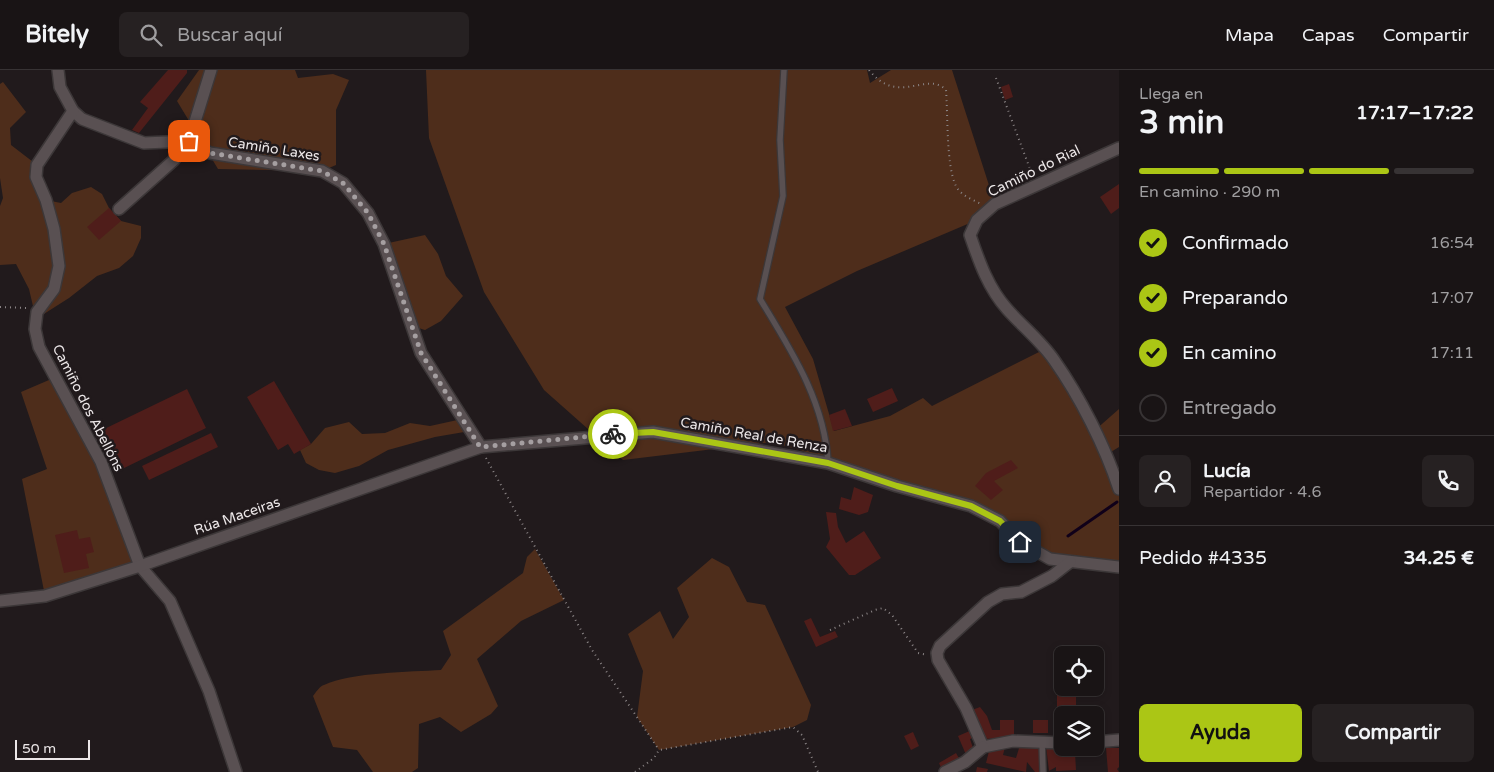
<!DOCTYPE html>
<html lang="es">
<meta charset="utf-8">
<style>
body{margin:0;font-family:"Varela Round",sans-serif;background:#262122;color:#f1f3f6;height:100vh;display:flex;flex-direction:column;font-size:19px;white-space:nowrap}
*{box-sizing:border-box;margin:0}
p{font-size:16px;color:#9f9ea0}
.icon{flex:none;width:28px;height:28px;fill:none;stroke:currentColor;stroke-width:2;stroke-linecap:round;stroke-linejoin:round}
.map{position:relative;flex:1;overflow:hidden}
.details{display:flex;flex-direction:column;background:#191415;width:375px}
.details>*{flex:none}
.tools{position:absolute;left:1054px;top:576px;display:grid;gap:10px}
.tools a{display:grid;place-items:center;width:50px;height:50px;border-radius:8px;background:#191415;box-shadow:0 2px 8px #0003,0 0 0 1px #373334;font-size:25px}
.scale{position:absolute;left:15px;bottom:12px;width:75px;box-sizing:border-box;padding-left:5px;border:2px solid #ece7e8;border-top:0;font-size:14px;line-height:18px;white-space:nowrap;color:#ece7e8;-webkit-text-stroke:4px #211a1c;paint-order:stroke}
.pin{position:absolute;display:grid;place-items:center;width:42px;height:42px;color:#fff;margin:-21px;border-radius:10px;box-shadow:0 2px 8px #0006}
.courier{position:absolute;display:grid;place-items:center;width:50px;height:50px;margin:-25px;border:4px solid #abc615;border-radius:50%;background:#fff;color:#222;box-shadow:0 1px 6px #0007}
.headline em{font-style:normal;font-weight:700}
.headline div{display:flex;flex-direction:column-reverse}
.headline{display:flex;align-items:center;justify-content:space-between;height:85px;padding:0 20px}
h1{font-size:32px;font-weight:700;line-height:38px}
.bar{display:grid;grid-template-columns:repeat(4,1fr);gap:8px 5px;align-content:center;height:60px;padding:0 20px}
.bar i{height:6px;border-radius:4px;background:#373334}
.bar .selected{background:#abc615}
.bar p{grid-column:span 4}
.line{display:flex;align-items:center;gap:12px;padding:0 20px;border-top:1px solid #373334}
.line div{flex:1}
.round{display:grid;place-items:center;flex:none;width:52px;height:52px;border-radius:8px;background:#262122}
ol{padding:0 20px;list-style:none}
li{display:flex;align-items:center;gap:15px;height:55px}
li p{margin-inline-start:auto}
li .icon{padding:5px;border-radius:50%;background:#abc615;color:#111;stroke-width:4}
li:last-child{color:#9f9ea0}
li i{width:28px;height:28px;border:2px solid #373334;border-radius:50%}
.button{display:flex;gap:10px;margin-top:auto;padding:10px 20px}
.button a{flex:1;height:58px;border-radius:8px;background:#abc615;color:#111;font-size:20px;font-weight:700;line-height:58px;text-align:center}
.button a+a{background:#262122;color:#f1f3f6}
header{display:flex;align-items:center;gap:30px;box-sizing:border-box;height:70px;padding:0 25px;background:#191415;border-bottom:1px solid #373334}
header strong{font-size:24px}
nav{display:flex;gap:28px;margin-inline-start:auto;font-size:18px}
.search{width:350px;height:45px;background:#262122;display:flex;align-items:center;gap:12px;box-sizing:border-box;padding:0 18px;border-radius:8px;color:#9f9ea0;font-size:19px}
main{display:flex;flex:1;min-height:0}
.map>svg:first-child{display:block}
.green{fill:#4e2d1b}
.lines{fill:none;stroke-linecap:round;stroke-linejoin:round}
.stream{stroke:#100019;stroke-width:3}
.building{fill:#4f1d1a}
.lane-casing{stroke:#3c3738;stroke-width:8}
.street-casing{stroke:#3c3738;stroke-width:14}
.path{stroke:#8c8687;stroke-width:2;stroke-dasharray:1 4;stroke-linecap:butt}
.lane{stroke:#595052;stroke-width:5.5}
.street{stroke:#595052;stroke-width:11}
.done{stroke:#a59fa1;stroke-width:5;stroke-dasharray:0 9}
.route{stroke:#abc615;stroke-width:6}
.labels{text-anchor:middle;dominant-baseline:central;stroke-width:5;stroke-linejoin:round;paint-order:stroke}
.street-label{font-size:14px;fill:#ece7e8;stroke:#211a1c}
</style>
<header>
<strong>Bitely</strong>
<div class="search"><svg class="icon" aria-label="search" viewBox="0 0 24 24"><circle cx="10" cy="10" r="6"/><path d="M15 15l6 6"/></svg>Buscar aquí</div>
<nav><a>Mapa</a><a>Capas</a><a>Compartir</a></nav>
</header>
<main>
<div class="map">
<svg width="1119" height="702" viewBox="0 0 1119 702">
<rect width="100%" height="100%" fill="#211a1c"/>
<g class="green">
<path d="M199,0H295L298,8L333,4L349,10L336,40V95L322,101L218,99L177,31Z"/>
<path d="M426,0H867L870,13L891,0H952L995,134L977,150L857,201L785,237L813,289L834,361L890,346L923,328L932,336L1041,281L1040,275L1094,361L1119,339V377L1106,385L1119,419V497L1051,489L1021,470L1002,450L840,392L772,372L623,390L544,320L484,222L429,68Z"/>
<path d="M3,12L26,42L10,58L11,75L37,95L46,130L61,133L72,123L91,117L102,124L109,138L121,151L141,156V168L133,186L119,198L97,206L69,228L36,249L29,219L16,194L0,195V136L3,128L0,108V14Z"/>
<path d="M425,165L438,184L446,206L463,226L441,251L425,260L412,256L384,174Z"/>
<path d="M56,307L101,392L140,496L45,526L22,409L47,399L21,322Z"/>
<path d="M462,349L470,361L435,367L388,380L359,396L335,403L319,400L306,393L300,380L311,374L325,358L349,352L362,364L385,363L410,353L430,356Z"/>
<path d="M535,479L564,530L521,551L477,589L498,636L491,644L461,662L440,647L419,654L418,698L412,702H373L357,680L333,677L313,626C316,622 320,616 324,615C351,602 411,602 441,600L451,585L443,561L523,503L527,487Z"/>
<path d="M712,488L729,497L747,532L765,535L811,635L807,650L793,657L659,680L637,647L643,601L628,564L660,541L673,569L689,547L677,518Z"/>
</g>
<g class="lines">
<path class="stream" d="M1068,466L1117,432"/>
</g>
<g class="building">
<path d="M168,0H187V3L139,63L132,60L148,38L140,32Z"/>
<path d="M1009,14L1013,27L1005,30L1001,17Z"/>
<path d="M1119,114V138L1111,144L1100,127Z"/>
<path d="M109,138L121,151L99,170L87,157Z"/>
<path d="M274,311L311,374L294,384L288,374L278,380L247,327Z"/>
<path d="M892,318L898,331L873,342L867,329Z"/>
<path d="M187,319L206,358L118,401L98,362Z"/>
<path d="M845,339L852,356L833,361L829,345Z"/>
<path d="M211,363L218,377L149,410L142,396Z"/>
<path d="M1011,390L1018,398L994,411L1003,420L991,430L975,416L986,403Z"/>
<path d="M854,417L873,425L868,442L859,445L839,439L841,427L851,430Z"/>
<path d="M826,442L836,443L838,457L846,473L864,461L881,488L855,505H849L826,477L830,469Z"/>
<path d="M77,460L79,469L90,467L94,482L86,484L89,498L64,503L55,465Z"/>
<path d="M811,548L820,567L835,561L838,567L816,577L804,551Z"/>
<path d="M1057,624L1076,625V642H1065V637H1057Z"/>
<path d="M980,637L987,646L992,660H1000V650H1014V667L985,669L972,640Z"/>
<rect x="1033" y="650" width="15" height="13"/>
<path d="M972,660L975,667L970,669L974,681L967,687L958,666Z"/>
<path d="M913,662L919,676L911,680L904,666Z"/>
<path d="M1020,675L1041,678V702H1035L1027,692L1026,702L986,693L989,681L1005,677L1003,685L1016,688Z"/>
<path d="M1046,676H1055V683L1075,682L1076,700L1056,701V697L1049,701Z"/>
<path d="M1106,678H1119V697L1117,699L1119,702H1108Z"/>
<path d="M956,683L960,690L942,700L939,693Z"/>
<path d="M977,697L988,699L987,702H976Z"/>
</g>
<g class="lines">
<g class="lane-casing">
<g id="lane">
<path d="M784,0L780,70L783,126L760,229C791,280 825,332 828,393"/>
<path d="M1042,672L1043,702"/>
</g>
</g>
<g class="street-casing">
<g id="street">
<path d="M58,0L60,17L73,41L82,49L144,73L189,71L210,83L322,101L343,113L368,143L384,174L421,283L481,377"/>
<path d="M73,41L37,95L36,107L46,130L54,159L59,196L54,219L37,242L35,259L39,277L101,392L140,496L170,531L209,621L236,702"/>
<path d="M1119,78L995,134L977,150L970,165C979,191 988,218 1007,239C1022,256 1041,271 1054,290C1080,327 1105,376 1119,419"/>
<path d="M119,139L174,90L189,71L211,0"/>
<path d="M0,531L45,526L140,496L481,377L653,362L828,393L897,416L971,436L1000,451L1020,472L1050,489L1119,497"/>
<path d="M1095,672L1119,670"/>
<path d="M1062,673L1013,671L983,677L966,638L938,590L937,583L940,576L988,532L1002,524L1021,522L1052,506L1070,492"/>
<path d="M945,702L965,692L983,677"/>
</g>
</g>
<g class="path">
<path d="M869,0C898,37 927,0 946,20C948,44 946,96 956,116C961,126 972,129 981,134"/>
<path d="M996,8L1033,107"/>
<path d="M0,237L28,238"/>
<path d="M486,388L592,580L659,680"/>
<path d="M830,560L875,540L883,538L892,545L918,583L927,585"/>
<path d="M635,702L654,688L659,680L793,657L802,665L818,702"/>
</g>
<use href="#lane" class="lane"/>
<use href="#street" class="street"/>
</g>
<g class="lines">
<path class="done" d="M189,71L210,83L322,101L343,113L368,143L384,174L421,283L480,377L613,364"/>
<path class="route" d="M613,364L653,362L828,393L897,416L971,436L1000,451L1020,472"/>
</g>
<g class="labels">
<g class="street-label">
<text transform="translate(274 79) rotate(9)">Camiño Laxes</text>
<text transform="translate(1034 101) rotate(-26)">Camiño do Rial</text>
<text transform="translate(88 338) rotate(63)">Camiño dos Abellóns</text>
<text transform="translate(754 365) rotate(10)">Camiño Real de Renza</text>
<text transform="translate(237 446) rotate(-19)">Rúa Maceiras</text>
</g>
</g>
</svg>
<div class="tools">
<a><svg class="icon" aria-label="locate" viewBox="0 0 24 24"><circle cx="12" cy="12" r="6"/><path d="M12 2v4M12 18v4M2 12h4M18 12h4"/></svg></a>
<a><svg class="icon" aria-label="layers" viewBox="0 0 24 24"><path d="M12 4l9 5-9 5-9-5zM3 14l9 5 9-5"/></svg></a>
</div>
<div class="scale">50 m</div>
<div class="pin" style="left:189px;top:71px;background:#ea580c"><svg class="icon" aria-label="bag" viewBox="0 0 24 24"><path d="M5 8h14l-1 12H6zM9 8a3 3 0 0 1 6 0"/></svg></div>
<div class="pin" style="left:1020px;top:472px;background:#1f2937"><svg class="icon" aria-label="home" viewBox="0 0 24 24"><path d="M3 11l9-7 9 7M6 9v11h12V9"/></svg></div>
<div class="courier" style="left:613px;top:364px"><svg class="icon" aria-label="bike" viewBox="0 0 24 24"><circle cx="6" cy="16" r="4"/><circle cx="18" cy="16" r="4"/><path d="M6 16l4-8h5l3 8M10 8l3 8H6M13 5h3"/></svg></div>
</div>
<section class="details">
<div class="headline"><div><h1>3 min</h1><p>Llega en</p></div><em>17:17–17:22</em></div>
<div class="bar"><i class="selected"></i><i class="selected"></i><i class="selected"></i><i></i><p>En camino · 290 m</p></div>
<ol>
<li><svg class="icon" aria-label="check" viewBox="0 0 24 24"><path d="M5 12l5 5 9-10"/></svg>Confirmado<p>16:54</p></li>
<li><svg class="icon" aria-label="check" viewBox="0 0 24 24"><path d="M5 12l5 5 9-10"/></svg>Preparando<p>17:07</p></li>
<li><svg class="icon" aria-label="check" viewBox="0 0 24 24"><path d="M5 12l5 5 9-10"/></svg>En camino<p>17:11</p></li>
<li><i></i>Entregado</li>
</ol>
<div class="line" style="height:90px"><a class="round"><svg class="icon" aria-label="person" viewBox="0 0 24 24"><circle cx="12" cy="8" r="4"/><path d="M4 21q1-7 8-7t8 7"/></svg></a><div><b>Lucía</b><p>Repartidor · 4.6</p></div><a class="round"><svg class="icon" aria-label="phone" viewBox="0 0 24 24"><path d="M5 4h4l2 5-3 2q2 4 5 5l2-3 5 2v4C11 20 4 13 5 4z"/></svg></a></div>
<div class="line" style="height:65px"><div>Pedido #4335</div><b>34.25 €</b></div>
<div class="button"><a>Ayuda</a><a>Compartir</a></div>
</section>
</main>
